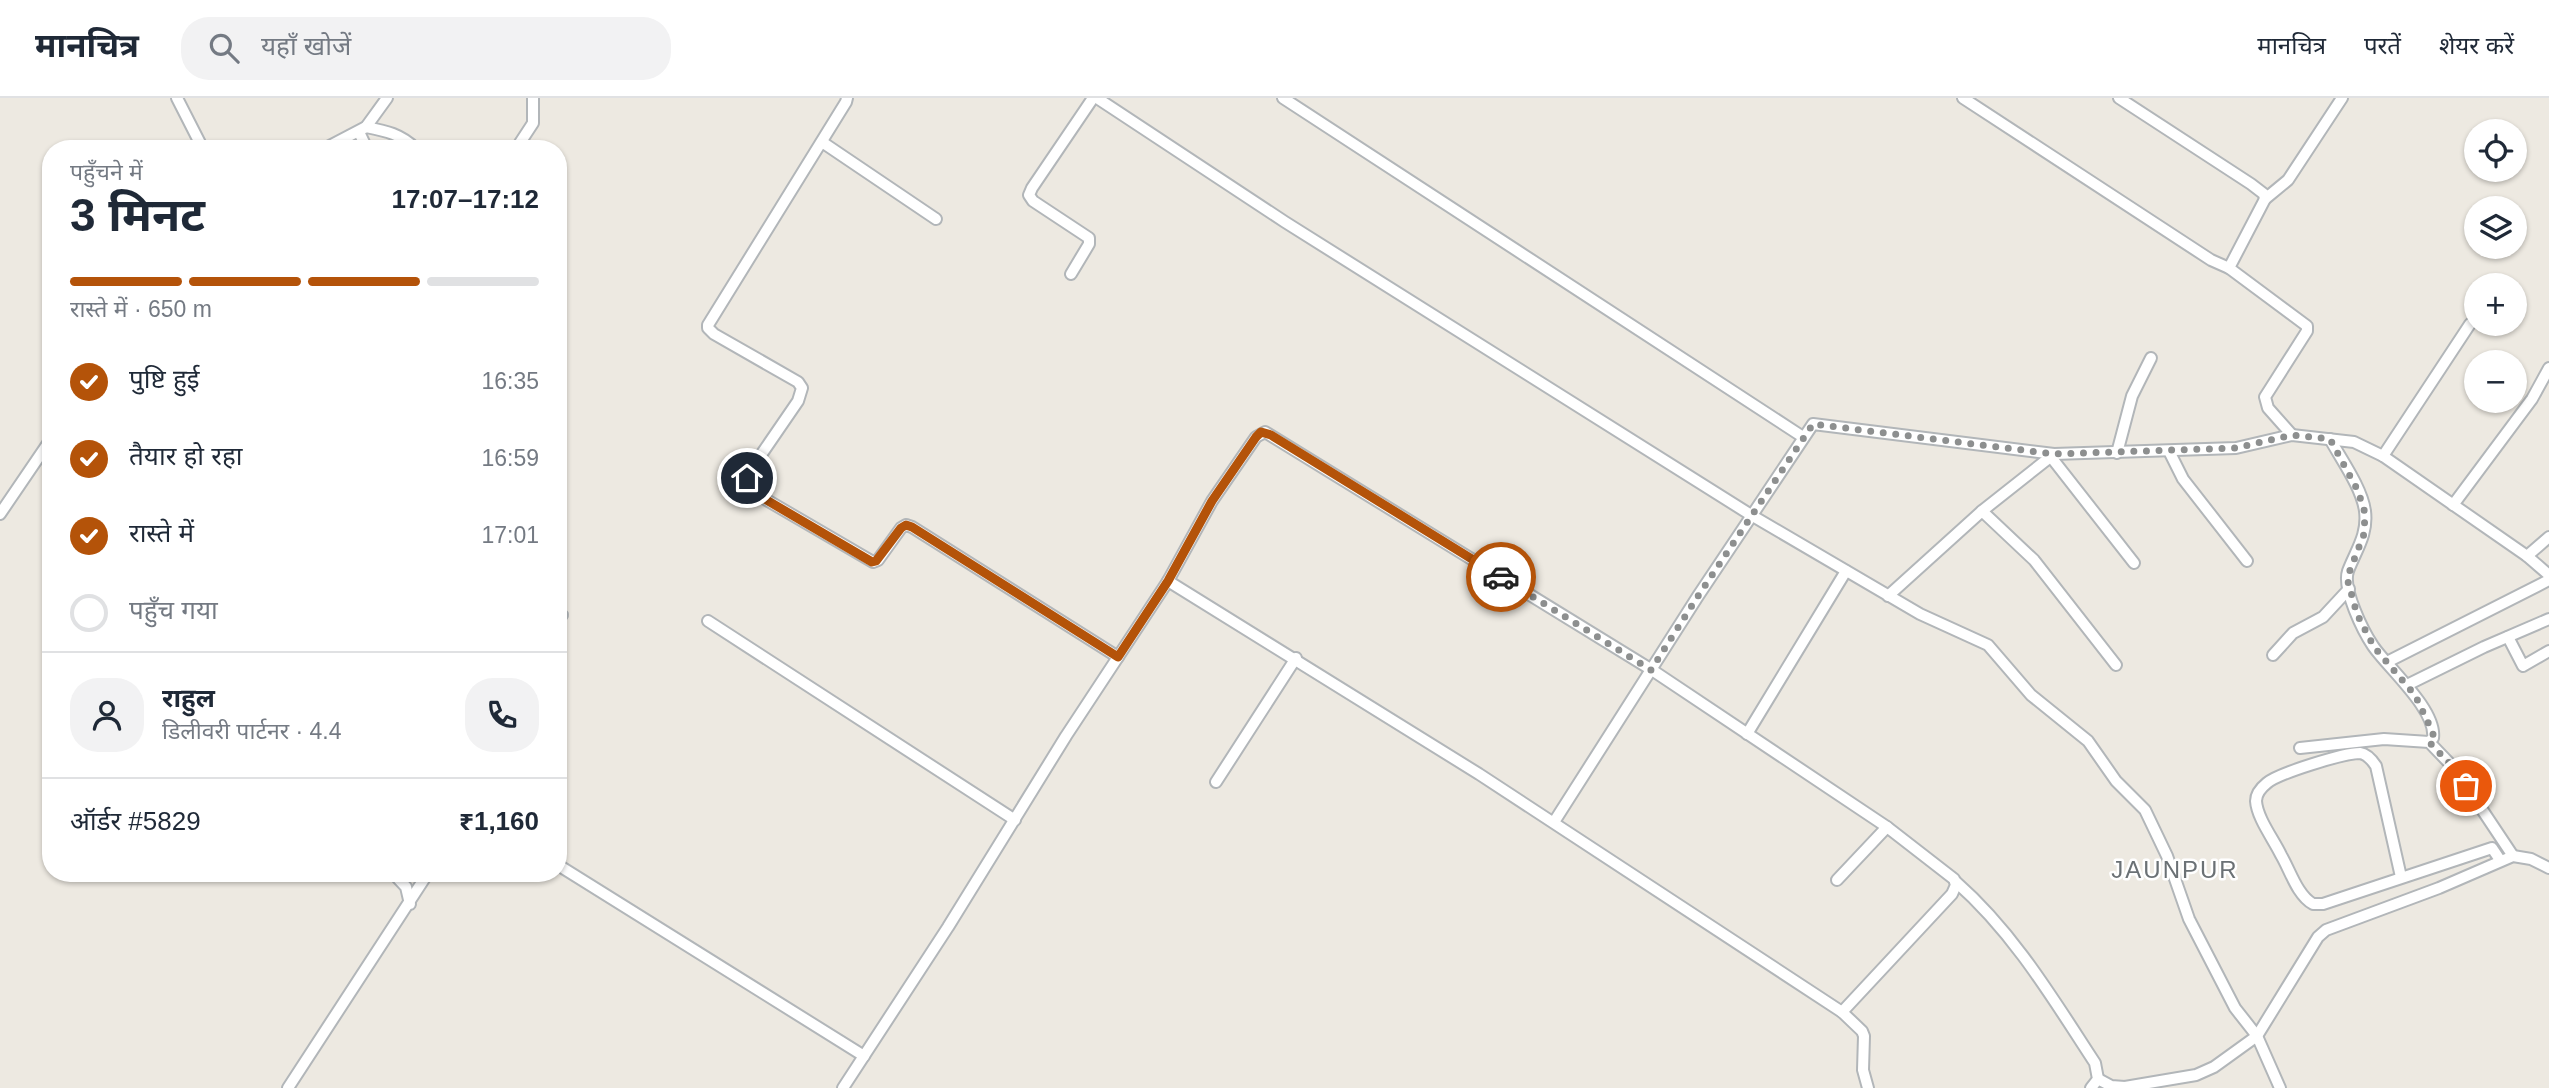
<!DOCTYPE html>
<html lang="hi">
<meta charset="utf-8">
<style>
body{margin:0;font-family:Arial,"Noto Sans Devanagari",sans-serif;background:#f2f2f3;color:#1f2937;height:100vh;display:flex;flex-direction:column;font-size:26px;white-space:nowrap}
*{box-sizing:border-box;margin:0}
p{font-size:23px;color:#747a83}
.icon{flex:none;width:38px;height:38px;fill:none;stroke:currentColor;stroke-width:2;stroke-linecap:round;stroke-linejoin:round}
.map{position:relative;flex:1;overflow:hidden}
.details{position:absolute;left:42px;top:42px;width:525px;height:742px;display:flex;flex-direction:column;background:#fff;border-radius:28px;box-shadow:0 2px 5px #0004}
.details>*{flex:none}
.controls{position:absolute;left:2464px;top:21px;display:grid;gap:14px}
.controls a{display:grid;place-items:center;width:63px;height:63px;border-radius:50%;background:#fff;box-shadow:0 2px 5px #0004;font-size:35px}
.pin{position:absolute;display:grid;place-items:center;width:60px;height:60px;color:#fff;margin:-30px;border:4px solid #fff;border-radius:50%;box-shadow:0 2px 7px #0007}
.courier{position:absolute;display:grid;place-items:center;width:70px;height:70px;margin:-35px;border:5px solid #b45309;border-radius:50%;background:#fff;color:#222;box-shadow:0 2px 9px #0007}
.head em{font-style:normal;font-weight:700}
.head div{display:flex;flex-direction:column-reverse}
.head{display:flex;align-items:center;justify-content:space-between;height:119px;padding:0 28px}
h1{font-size:46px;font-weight:700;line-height:52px}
.bar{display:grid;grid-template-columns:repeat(4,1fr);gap:10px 7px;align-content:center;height:84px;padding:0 28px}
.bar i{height:9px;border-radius:5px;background:#e0e1e3}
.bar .on{background:#b45309}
.bar p{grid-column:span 4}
.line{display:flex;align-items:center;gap:18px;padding:0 28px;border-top:2px solid #e0e1e3}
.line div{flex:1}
.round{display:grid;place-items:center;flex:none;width:74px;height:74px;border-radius:28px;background:#f2f2f3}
ol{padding:0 28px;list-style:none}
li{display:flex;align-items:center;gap:21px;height:77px}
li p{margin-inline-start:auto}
li .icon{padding:7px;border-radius:50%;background:#b45309;color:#fff;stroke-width:4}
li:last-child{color:#747a83}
li i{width:38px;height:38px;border:4px solid #e0e1e3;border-radius:50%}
header{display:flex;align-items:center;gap:42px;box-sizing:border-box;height:98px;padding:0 35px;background:#fff;border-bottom:2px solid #e0e1e3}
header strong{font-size:33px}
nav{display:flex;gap:38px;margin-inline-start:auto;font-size:24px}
.search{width:490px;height:63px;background:#f2f2f3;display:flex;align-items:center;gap:18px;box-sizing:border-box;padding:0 24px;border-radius:28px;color:#747a83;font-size:26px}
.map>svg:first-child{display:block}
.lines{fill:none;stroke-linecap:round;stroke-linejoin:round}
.minor-casing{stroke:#b2b6b9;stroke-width:14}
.minor{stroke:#fff;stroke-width:10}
.done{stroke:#8d8f8f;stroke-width:7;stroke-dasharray:0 12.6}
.route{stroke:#b45309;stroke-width:9}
.labels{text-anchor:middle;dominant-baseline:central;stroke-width:5;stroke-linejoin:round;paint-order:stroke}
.quarter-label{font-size:24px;letter-spacing:2px;fill:#6b7175;stroke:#fff}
</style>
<header>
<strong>मानचित्र</strong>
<div class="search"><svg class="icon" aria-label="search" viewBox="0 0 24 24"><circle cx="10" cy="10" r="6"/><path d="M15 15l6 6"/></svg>यहाँ खोजें</div>
<nav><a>मानचित्र</a><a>परतें</a><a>शेयर करें</a></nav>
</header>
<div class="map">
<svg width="2549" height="990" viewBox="0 0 2549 990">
<rect width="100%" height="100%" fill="#ede9e1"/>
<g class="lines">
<g class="minor-casing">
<g id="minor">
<path d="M177,0L203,51"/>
<path d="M847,0L846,4L708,227V230L714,236L798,284L802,290L798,303L750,373L748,387L758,397L873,464L878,462L901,430L906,427L912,429L1118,559"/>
<path d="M1097,0L1285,124L1751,417L1920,516L1988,547L2031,597L2088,643L2116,683L2145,712L2167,758L2189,821L2235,910L2257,938L2280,990"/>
<path d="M1283,0L1803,339"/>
<path d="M1963,0L2211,162L2229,170"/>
<path d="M2119,0L2251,86L2264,96L2265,101"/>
<path d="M366,29C386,33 401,36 416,51"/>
<path d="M359,34L367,51"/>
<path d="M822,44L936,121"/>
<path d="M324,51L366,29L387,0"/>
<path d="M516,51L533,25V0"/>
<path d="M1071,176L1089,146V140L1033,103L1029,97L1032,90L1093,0"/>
<path d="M2292,337L2268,310L2265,299L2307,233V228L2229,170L2265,101L2288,82L2342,0"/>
<path d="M2330,341C2341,361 2362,390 2365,413C2368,437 2356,452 2348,473C2342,491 2363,533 2373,548C2388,570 2437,612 2433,640L2429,644"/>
<path d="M2169,353L2183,381L2247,463"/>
<path d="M2117,355L2132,298L2151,260"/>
<path d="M2383,358L2470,226"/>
<path d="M2051,359L2134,465"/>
<path d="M2453,407L2532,301L2549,270"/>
<path d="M1982,413L2034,462L2116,567"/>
<path d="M0,416L51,341"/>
<path d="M2527,458L2549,439"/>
<path d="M1168,483L1479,676L1842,914L1862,933L1864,938L1863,972L1868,990"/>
<path d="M1888,498L1982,413L2054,356"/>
<path d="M558,514L562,517"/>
<path d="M708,523L1015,722"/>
<path d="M2508,539L2523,568L2549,553"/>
<path d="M2273,557L2293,535L2323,519L2349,491"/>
<path d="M2387,564L2549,482"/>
<path d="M2407,587L2484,549L2549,521"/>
<path d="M1747,636L1846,473"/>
<path d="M2300,650L2384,641L2429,644L2455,671L2513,758"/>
<path d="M1216,684L1296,560"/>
<path d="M1554,724L1698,498L1813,326L2054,356L2236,350L2292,337L2354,344L2383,358L2527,458L2549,477"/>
<path d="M558,767L864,958"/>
<path d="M393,775L406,789L410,806"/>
<path d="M2401,779L2376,668C2372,662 2367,656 2360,655C2344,655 2279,675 2267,685C2262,689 2256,696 2256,703C2257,720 2274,742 2281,757C2290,772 2297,797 2313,806H2323L2492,750L2500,762"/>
<path d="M1837,782L1887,729"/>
<path d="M1956,784C2014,835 2053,901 2095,965L2098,981L2091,990"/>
<path d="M2098,981L2111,988L2125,989L2196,977L2214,969L2257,938L2318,839L2326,832L2439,790L2513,758L2531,761L2549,770"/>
<path d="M288,990L428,775"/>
<path d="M843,990L948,829L1066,638L1168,483L1212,403L1256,339L1265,334L1652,572L1887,729L1954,781L1956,787L1952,796L1842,914"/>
</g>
</g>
<use href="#minor" class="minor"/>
</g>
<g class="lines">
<path class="done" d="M1501,479L1651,572L1698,498L1813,326L2054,356L2236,350L2292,337L2330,341L2358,393L2365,415L2364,436L2347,480L2357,516L2374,549L2415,597L2433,635V640L2429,644L2455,671L2466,688"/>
<path class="route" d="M747,380L748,387L758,397L872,464L876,463L901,430L906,427L912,429L1118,559L1168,483L1212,403L1256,339L1261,334L1271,337L1501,479"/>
</g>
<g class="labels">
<g class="quarter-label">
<text x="2175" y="771">JAUNPUR</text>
</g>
</g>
</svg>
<div class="controls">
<a><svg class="icon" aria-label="locate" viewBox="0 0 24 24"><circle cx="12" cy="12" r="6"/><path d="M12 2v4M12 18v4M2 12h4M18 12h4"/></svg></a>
<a><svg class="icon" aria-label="layers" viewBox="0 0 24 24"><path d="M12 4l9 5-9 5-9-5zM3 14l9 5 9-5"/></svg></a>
<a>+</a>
<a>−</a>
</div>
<div class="pin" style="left:2466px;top:688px;background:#ea580c"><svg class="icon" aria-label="bag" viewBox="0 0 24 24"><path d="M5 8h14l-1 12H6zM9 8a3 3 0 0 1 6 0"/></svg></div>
<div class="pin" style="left:747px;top:380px;background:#1f2937"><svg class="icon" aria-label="home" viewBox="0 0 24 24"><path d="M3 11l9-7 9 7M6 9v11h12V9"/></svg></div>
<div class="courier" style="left:1501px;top:479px"><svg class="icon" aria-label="car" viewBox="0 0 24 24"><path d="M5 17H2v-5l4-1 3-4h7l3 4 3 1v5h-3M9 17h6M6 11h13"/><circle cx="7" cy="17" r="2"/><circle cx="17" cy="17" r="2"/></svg></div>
<section class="details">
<div class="head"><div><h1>3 मिनट</h1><p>पहुँचने में</p></div><em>17:07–17:12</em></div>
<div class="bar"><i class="on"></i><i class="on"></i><i class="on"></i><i></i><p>रास्ते में · 650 m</p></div>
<ol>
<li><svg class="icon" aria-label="check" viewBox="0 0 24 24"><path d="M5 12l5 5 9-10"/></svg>पुष्टि हुई<p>16:35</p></li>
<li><svg class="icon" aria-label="check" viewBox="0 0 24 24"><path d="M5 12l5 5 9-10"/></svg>तैयार हो रहा<p>16:59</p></li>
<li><svg class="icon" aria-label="check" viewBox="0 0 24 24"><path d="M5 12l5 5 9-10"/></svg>रास्ते में<p>17:01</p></li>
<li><i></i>पहुँच गया</li>
</ol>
<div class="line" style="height:126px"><a class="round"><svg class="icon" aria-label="person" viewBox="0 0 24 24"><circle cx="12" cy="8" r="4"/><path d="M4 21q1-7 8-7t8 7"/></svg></a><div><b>राहुल</b><p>डिलीवरी पार्टनर · 4.4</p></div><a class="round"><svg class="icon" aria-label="phone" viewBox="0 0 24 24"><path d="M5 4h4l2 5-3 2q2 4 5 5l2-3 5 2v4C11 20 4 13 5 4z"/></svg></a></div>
<div class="line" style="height:91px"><div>ऑर्डर #5829</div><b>₹1,160</b></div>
</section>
</div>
